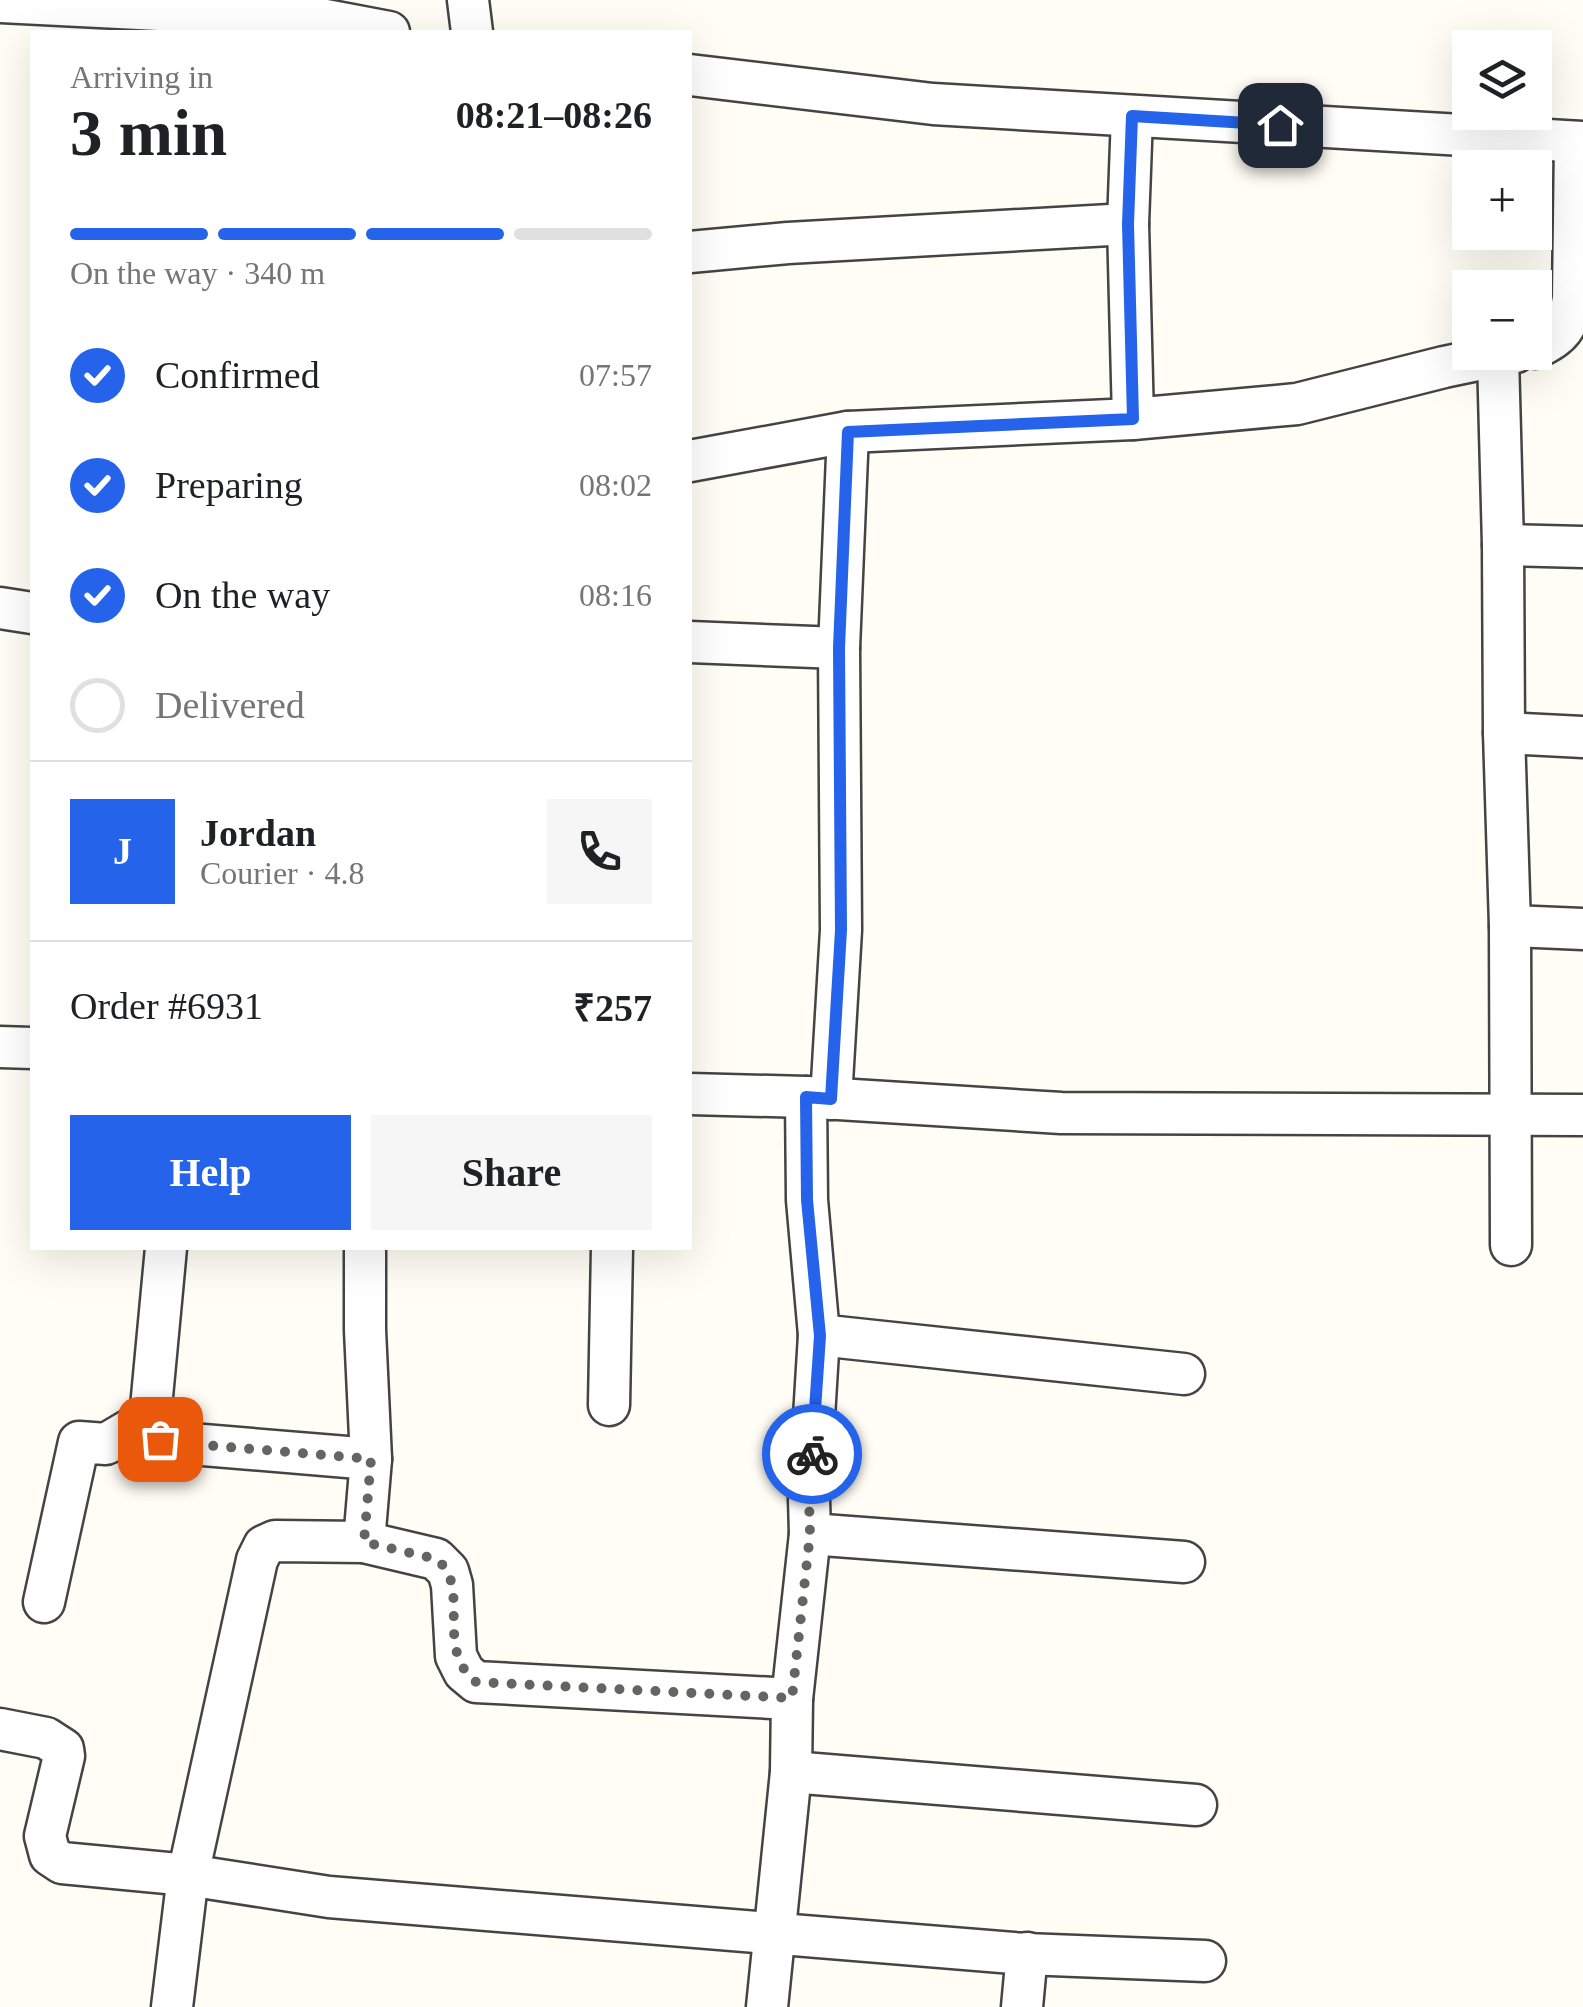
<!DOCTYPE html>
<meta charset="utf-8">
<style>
body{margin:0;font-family:"Times New Roman",serif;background:#f6f6f6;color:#202124;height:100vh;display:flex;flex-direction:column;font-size:38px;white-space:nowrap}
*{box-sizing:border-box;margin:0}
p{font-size:32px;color:#757577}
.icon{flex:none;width:55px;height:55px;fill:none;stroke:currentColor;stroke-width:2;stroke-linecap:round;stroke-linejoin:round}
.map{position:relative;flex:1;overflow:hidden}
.panel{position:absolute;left:30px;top:30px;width:662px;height:1220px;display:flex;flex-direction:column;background:#fff;border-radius:0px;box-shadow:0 10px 40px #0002}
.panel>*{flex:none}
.fabs{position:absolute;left:1452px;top:30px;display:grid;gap:20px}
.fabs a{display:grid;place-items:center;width:100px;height:100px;border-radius:0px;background:#fff;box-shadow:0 10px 40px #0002;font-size:50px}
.pin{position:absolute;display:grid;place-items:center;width:85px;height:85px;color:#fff;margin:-42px;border-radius:20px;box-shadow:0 5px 15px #0006}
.courier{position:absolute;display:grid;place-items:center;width:100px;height:100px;margin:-50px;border:8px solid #2563eb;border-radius:50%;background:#fff;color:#222;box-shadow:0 2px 12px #0007}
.headline em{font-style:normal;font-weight:600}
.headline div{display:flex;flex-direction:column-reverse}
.headline{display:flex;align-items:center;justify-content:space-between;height:170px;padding:0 40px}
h1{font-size:65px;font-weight:600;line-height:75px}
.bar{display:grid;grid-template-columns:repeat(4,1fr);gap:15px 10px;align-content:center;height:120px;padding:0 40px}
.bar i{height:12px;border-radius:8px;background:#e0e0e0}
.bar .on{background:#2563eb}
.bar p{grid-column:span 4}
.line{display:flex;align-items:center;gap:25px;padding:0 40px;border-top:2px solid #e0e0e0}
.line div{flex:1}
.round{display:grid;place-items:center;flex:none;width:105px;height:105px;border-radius:0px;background:#f6f6f6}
ol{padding:0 40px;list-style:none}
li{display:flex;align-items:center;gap:30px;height:110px}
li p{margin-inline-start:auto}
li .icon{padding:10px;border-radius:50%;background:#2563eb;color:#fff;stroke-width:4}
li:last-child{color:#757577}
li i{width:55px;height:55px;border:5px solid #e0e0e0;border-radius:50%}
.action{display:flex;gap:20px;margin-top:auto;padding:20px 40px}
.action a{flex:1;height:115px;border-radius:0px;background:#2563eb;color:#fff;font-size:40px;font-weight:600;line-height:115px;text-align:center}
.action a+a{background:#f6f6f6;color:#202124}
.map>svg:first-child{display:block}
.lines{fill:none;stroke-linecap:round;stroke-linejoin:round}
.minor-casing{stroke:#444;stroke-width:45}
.minor{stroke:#fff;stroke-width:40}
.done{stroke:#646461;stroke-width:10;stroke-dasharray:0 18}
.route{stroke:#2563eb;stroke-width:12}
</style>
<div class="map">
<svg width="1583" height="2007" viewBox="0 0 1583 2007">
<rect width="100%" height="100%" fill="#fffdf5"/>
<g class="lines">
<g class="minor-casing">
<g id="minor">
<path d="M468,0L472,32"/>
<path d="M0,2L315,18L389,32"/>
<path d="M690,75L933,104L1583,142"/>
<path d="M1132,116L1128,224L1133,419"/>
<path d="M690,252L788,243L1128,224"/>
<path d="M1535,348C1561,337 1569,326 1573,298L1575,142"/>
<path d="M1498,357L1503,545L1504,733L1510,926L1511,1245"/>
<path d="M690,461L848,432L1133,419L1297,404L1444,367L1516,352"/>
<path d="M1503,545L1583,547"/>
<path d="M0,608L32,613"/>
<path d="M690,642L839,648"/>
<path d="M1504,733L1583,737"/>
<path d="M1510,926L1583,929"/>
<path d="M0,1047L32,1048"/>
<path d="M690,1094L806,1097L1061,1113L1583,1115"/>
<path d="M831,1099L841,930L839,648L848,432"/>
<path d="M166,1248L150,1418L154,1433L167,1442L371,1459"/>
<path d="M819,1335L1184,1374"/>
<path d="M609,1405L612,1248"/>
<path d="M810,1534L1184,1562"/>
<path d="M364,1542L371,1459L365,1330V1248"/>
<path d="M44,1602L79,1442L106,1444L150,1418"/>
<path d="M0,1729L46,1738L63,1749L64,1756L45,1836L50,1855L62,1863L188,1875L329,1897L1025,1954L1205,1961"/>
<path d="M791,1772L1196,1805"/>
<path d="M172,2007L188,1875L257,1560L264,1546L275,1541L364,1542L436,1559L448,1571L452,1585L456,1656L464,1672L476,1682L792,1699"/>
<path d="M767,2007L791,1772L792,1699L810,1534L809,1499L819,1335L807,1200L806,1097"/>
<path d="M1022,2007L1027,1953"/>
</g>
</g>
<use href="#minor" class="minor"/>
</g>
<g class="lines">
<path class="done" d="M160,1439L167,1442L371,1459L364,1542L436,1559C473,1586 433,1648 476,1682L792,1698L810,1534L809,1499L812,1454"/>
<path class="route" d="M812,1454L820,1336L807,1200L806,1097L831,1099L841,930L839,648L848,432L1133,419L1128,224L1132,116L1280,125"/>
</g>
</svg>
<div class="fabs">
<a><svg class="icon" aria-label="layers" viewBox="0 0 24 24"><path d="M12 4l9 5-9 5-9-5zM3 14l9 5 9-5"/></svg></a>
<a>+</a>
<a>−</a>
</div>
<div class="pin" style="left:160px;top:1439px;background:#ea580c"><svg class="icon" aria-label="bag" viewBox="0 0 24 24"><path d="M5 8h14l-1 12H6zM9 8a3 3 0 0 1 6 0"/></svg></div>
<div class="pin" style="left:1280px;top:125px;background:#1f2937"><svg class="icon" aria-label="home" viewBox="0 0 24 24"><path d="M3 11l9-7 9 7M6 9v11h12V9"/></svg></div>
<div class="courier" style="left:812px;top:1454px"><svg class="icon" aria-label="bike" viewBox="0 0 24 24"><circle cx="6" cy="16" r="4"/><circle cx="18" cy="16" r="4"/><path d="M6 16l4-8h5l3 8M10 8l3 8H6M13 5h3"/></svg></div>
<section class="panel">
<div class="headline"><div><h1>3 min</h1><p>Arriving in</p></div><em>08:21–08:26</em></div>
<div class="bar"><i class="on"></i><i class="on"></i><i class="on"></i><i></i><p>On the way · 340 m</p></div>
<ol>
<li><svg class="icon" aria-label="check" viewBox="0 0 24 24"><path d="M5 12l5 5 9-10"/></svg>Confirmed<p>07:57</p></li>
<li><svg class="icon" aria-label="check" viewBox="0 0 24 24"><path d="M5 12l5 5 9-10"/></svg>Preparing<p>08:02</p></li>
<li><svg class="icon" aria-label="check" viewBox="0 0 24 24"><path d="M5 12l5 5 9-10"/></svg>On the way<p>08:16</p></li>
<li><i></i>Delivered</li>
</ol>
<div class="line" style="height:180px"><b class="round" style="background:#2563eb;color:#fff">J</b><div><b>Jordan</b><p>Courier · 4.8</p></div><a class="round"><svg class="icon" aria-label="phone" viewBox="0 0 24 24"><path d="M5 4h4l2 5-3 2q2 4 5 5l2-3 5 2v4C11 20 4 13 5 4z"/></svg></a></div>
<div class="line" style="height:130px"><div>Order #6931</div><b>₹257</b></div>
<div class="action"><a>Help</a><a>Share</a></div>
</section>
</div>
